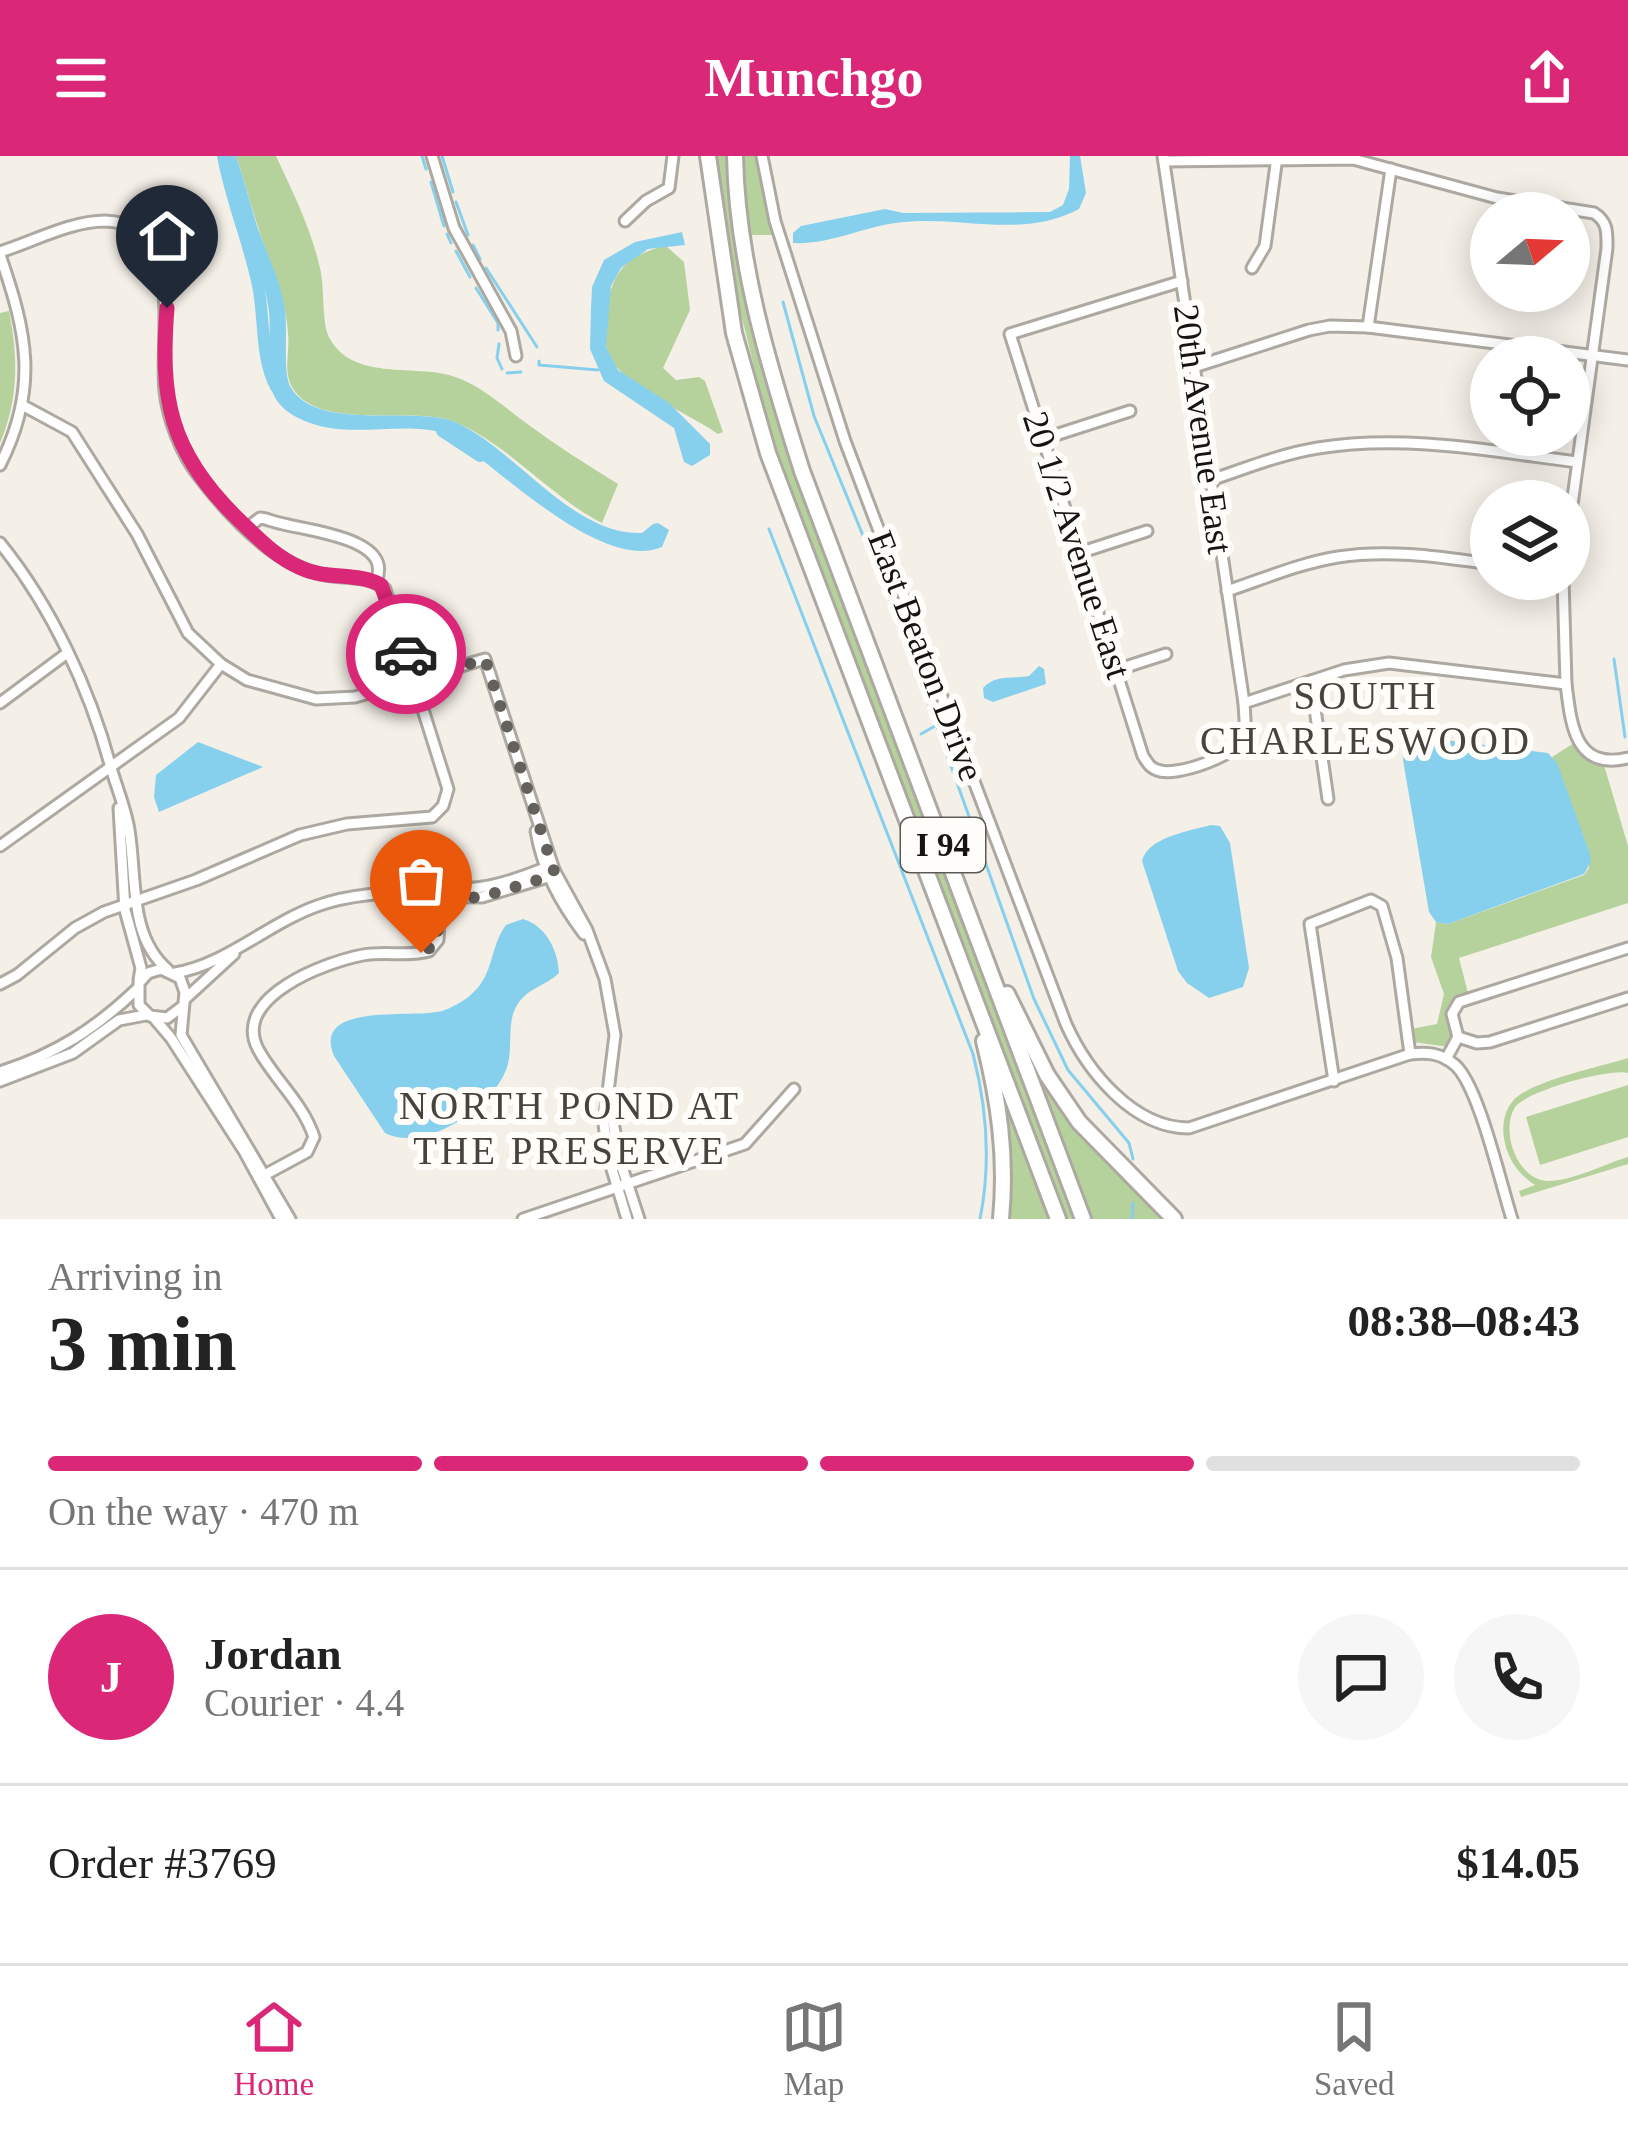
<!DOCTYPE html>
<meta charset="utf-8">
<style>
body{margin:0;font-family:"Times New Roman",serif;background:#f6f6f6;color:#222;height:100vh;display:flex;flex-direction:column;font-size:45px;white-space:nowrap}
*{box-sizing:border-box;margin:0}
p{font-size:39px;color:#767676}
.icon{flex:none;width:66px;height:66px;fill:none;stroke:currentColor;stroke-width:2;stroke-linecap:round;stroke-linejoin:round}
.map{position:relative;height:1063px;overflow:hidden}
.details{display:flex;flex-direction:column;background:#fff;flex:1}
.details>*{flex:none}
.needle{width:78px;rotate:71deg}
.controls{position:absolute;left:1470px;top:36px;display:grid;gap:24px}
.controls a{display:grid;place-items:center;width:120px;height:120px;border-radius:50%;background:#fff;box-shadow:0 6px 30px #0003;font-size:60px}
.pin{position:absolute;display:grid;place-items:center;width:102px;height:102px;color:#fff;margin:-123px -51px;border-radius:50% 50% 50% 0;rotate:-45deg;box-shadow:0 0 12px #0007}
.pin .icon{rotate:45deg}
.courier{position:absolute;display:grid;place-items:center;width:120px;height:120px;margin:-60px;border:9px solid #db2777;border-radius:50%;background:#fff;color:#222;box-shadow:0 3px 15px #0007}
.headline em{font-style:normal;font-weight:600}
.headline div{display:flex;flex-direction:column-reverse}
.headline{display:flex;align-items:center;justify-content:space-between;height:204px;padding:0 48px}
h1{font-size:78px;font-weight:600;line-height:90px}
.bar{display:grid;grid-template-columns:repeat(4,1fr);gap:18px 12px;align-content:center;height:144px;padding:0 48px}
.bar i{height:15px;border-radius:9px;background:#e0e0e0}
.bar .active{background:#db2777}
.bar p{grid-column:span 4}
.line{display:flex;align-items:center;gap:30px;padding:0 48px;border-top:3px solid #e0e0e0}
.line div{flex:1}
.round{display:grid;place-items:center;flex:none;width:126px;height:126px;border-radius:63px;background:#f6f6f6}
header{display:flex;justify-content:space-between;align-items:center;height:156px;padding:0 48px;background:#db2777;color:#fff;font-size:54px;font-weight:600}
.tab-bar{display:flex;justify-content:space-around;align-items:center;height:168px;border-top:3px solid #e0e0e0;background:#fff;font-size:33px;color:#767676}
.tab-bar a{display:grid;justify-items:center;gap:6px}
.tab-bar .active{color:#db2777}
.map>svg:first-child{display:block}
.green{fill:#b6d29c}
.water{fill:#86d0ee}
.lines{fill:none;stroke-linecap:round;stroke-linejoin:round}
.stream{stroke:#86d0ee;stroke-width:3}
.river{stroke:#86d0ee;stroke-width:12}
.minor-casing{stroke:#ada9a1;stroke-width:15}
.highway-casing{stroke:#ada9a1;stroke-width:20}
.minor{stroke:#fff;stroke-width:9}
.highway{stroke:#fff;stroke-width:14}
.done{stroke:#64615d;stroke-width:12;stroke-dasharray:0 21.6}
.route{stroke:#db2777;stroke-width:15}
.labels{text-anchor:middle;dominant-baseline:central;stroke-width:12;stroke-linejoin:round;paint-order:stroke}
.shield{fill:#fefdf9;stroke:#5c5a57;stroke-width:3}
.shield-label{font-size:33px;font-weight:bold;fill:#161412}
.street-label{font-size:36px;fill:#161412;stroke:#fefdf9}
.neighbourhood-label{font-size:39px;letter-spacing:3px;fill:#46423c;stroke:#fefdf9}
</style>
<header><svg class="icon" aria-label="menu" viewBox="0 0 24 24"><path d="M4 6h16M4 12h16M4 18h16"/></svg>Munchgo<svg class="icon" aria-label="share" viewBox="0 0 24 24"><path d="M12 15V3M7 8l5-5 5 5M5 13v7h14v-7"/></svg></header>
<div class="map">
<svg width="1628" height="1063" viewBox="0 0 1628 1063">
<rect width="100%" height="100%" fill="#f4efe7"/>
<g class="green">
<path d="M236,0H276C293,36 311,73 320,112C325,132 321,168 330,183C353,224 411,209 449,219C479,227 501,249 526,267C556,289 587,309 618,328L602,367C550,341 501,281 449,264C408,251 317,275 292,231C283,216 290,194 288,177C286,140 268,105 258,71C250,47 244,23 236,0Z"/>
<path d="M717,0H730L752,162L775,252L1080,1063H1065L770,277L727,100Z"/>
<path d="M742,0H758L762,36L774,79H750Z"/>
<path d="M666,90L684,106L690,154L663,212L676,224L699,221L705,225L723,276L718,278C692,259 618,228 608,197C602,181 606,159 609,142C615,110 636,96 666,90Z"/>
<path d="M9,155C18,201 19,242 0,287V157Z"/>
<path d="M1574,587L1587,602L1604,609L1628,690V747L1459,802L1468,837L1456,843L1449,854L1452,882L1449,891L1413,886L1411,873L1437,868L1444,838L1431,801L1436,766L1448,768L1584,719L1589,712V695L1552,601Z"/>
<path d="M1628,902V917C1609,912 1527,935 1515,951C1500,975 1517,1024 1548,1025C1573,1025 1604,1008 1628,1001V1008L1521,1041L1519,1035L1535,1029C1518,1018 1507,1002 1504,982C1502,970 1504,956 1512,946C1528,925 1601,911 1628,902Z"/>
<path d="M1043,921L1167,1063H1093L1040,923Z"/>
<path d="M1628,929V981L1540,1009L1526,961Z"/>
<path d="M1007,940L1053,1063H1005L1002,942Z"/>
</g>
<g class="water">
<path d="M219,0H236C244,23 250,47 257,70C266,96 279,121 284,148C289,170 282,213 290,230C315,277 413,249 455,266C515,292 572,380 642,377L653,368L658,367L669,374L662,391C601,417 496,309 447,278C402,264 355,283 310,267C293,261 275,250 271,231C264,205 273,176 268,149C259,96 233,50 219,0Z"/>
<path d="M1070,0H1080L1086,37L1079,53C1022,83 964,60 904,66C865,69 832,89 793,87V77L801,70L885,53L903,57L1050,56L1063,49L1069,33Z"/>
<path d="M682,76L685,89L648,93L621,112L611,130L606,191L618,214L669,247L710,288V299L692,310L684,306L674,272L604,225L590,193L591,152L592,131L604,104L635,86Z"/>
<path d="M1039,510L1044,513L1046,528L993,546L984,542L983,532C995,518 1014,523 1029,520Z"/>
<path d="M1421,581L1548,597L1557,607L1589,695L1591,706L1584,718L1448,768L1436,766L1429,756L1403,604L1406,587Z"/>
<path d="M198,586L263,611L159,656L154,641L156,619Z"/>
<path d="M1211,669L1220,670L1230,687L1249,812L1243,831L1209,842L1187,827L1178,815L1142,705C1148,681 1189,675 1211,669Z"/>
<path d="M523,763C546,770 558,794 559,817C546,830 526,832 516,851C506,869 514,894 506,914C491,953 424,997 385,977L334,900C311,845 414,863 442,855C451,852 460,847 467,842C496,820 488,793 506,769Z"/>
</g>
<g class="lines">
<g class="stream">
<path d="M422,0L426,13"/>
<path d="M442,0L453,36"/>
<path d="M431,26L444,70"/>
<path d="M456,46L468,79"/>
<path d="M447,78L451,87"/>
<path d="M473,89L480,103"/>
<path d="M456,95L470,121"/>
<path d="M486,112L537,191"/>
<path d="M476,132L498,167V174"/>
<path d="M783,146L814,260L909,492L1034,843L1068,914L1129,987L1133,1003"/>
<path d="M499,188L497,202L502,213"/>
<path d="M539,205V209L598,214"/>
<path d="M507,217L521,216"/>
<path d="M769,373L973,898C987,952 991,1008 980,1063"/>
<path d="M1614,503L1625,581"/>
<path d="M921,578L935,570"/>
<path d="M1132,1063L1133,1047"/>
</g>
<g class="river">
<path d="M223,0C231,44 249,86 258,129C265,163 260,201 276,231"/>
<path d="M442,275L480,300"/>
</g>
<g class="minor-casing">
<g id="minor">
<path d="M432,0L454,72L511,175L516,200"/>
<path d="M762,0L775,65L845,285L1066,868C1087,915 1133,972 1189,972L1410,898C1427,896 1441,897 1455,909C1479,930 1501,1029 1512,1063"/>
<path d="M1163,0L1244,547"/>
<path d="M1164,5L1353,3L1497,42L1594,57C1608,66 1607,76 1607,92L1569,371"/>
<path d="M625,65L646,45L669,32L673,0"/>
<path d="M0,96C32,86 71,65 105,65C187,67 159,186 165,235C168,263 181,297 198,319C227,357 269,404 316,417C339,424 366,417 385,433L448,633L443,650L432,661L347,668L300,679L196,724L104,756L75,772L17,819L0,828"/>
<path d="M0,99C27,177 39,232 0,309"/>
<path d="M1488,108L1491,86"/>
<path d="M1252,112L1265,90L1277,1"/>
<path d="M1182,125L1010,178L1143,600C1148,607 1149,611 1157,614C1176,622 1237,599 1246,581L1244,547L1344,514L1389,507L1566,528C1571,567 1574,615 1628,602"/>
<path d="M1368,171L1391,13"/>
<path d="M1194,211L1309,174L1330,170L1368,171L1628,204"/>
<path d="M22,249L72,276L137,378L188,477L221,508L247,524L316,543L355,541L485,503L554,714L587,774L605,823L615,879L604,968L608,1000L627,1063"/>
<path d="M1043,283L1130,255"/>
<path d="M1211,324C1246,312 1281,298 1318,292C1404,278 1491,295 1577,306"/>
<path d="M247,372L260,362L266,363C294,375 396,378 376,425"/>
<path d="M0,387C51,450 90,533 111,612C117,632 126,654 129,674C137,722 128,780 168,814"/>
<path d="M1079,397L1147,375"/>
<path d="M1563,423L1566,528"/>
<path d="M1227,435C1263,423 1300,407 1338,401C1389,393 1440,401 1491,408"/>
<path d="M1116,514L1166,498"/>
<path d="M1311,525L1328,643"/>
<path d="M0,547L66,498"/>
<path d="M119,652L125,754L141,812L139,824"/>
<path d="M536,675C543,715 560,746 584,778"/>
<path d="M0,690L179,562L221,508"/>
<path d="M406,740L482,741L548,721L554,714"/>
<path d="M175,817C227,808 267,768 317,750C369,731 429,739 483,731C504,728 525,720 545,712L554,714"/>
<path d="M185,843L234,798"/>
<path d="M183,850L167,862L150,860L139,849V827L148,817L161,813L180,822L185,836L181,879L290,1063"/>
<path d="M154,862L171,882L244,995L281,1063"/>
<path d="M1458,881L1452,858L1459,846L1628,792"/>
<path d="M1446,903L1458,881L1477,887L1490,886L1628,842"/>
<path d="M0,916C56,898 95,873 137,833"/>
<path d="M0,925L73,897L119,864L146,859"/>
<path d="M1334,925L1310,768L1371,744L1382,750L1397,802L1410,898"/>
<path d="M610,951L621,1008L639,1063"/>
<path d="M259,1022L307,996L314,981C303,947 274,923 258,893C231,841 326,806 363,799C385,795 409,801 429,795L438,784L441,733"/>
<path d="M523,1063L745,988L794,933"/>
</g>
</g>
<g class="highway-casing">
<g id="highway">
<path d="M708,0L734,177L768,297L1058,1063"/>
<path d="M735,0C737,108 770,214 802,315L1083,1063"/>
<path d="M1007,838L1047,919L1079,966L1174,1063"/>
<path d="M984,885C999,945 1007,1001 1001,1063"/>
</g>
</g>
<use href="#minor" class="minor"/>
<use href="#highway" class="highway"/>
</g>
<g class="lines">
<path class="done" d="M406,498L415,525L485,503L554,715L548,721L482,741L441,743L436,788L421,797"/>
<path class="route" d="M167,152C160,242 169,295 236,361C256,380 275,401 301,412C327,424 357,416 381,429L406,498"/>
</g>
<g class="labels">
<rect class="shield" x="901" y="662" width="84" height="54" rx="9"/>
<g class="shield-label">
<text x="943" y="689">I 94</text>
</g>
<g class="street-label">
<text transform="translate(1203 273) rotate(82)">20th Avenue East</text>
<text transform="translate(1077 389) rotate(72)">20 1/2 Avenue East</text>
<text transform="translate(926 500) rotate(69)">East Beaton Drive</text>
</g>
<g class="neighbourhood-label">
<text x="1366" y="539">SOUTH<tspan x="1366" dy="45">CHARLESWOOD</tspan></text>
<text x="570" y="949">NORTH POND AT<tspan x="570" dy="45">THE PRESERVE</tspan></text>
</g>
</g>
</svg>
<div class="controls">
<a><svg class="needle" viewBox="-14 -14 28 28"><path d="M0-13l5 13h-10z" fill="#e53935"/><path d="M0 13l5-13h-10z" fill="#767676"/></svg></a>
<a><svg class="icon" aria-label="locate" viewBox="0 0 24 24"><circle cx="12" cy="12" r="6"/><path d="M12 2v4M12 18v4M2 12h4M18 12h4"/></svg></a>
<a><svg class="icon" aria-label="layers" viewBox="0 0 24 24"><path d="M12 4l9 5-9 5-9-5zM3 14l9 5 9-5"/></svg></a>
</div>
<div class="pin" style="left:421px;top:797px;background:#ea580c"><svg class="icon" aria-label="bag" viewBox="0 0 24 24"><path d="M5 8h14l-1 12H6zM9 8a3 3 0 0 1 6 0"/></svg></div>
<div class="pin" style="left:167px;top:152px;background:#1f2937"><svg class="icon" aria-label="home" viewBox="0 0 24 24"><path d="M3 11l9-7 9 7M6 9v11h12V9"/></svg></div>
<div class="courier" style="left:406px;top:498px"><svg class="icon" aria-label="car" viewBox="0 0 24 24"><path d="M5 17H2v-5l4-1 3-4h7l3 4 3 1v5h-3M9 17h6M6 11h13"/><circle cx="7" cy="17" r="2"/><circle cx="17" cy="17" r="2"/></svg></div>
</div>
<section class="details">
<div class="headline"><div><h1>3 min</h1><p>Arriving in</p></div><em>08:38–08:43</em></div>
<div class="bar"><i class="active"></i><i class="active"></i><i class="active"></i><i></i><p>On the way · 470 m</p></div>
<div class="line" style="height:216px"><b class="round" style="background:#db2777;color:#fff">J</b><div><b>Jordan</b><p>Courier · 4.4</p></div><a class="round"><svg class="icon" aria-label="chat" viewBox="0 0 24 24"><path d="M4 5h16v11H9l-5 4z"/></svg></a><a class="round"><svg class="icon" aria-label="phone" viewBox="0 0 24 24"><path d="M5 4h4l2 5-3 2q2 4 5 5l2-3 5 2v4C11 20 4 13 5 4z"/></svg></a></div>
<div class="line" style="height:156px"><div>Order #3769</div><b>$14.05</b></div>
</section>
<nav class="tab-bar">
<a class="active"><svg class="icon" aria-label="home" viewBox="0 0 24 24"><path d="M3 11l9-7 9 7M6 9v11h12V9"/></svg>Home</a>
<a><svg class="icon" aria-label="map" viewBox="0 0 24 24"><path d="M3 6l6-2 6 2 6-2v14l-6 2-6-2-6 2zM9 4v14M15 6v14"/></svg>Map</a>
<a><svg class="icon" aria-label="saved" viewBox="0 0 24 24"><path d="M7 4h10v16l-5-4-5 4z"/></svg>Saved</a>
</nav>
